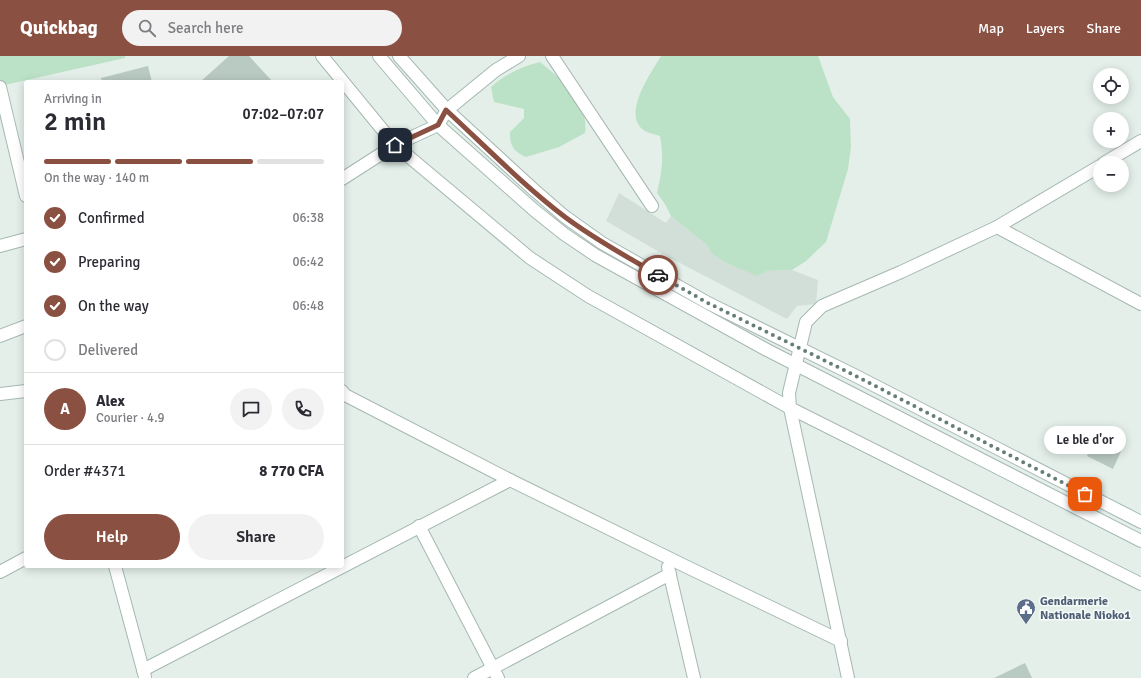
<!DOCTYPE html>
<meta charset="utf-8">
<style>
body{margin:0;font-family:Signika,sans-serif;background:#f2f2f3;color:#2b2b33;height:100vh;display:flex;flex-direction:column;font-size:15px;white-space:nowrap}
*{box-sizing:border-box;margin:0}
p{font-size:13px;color:#7c7c81}
.icon{flex:none;width:22px;height:22px;fill:none;stroke:currentColor;stroke-width:2;stroke-linecap:round;stroke-linejoin:round}
.map{position:relative;flex:1;overflow:hidden}
.details{position:absolute;left:24px;top:24px;width:320px;height:488px;display:flex;flex-direction:column;background:#fff;border-radius:4px;box-shadow:0 2px 10px #0003}
.details>*{flex:none}
.buttons{position:absolute;left:1093px;top:12px;display:grid;gap:8px}
.buttons a{display:grid;place-items:center;width:36px;height:36px;border-radius:50%;background:#fff;box-shadow:0 2px 10px #0003;font-size:20px}
.pin{position:absolute;display:grid;place-items:center;width:34px;height:34px;color:#fff;margin:-17px;border-radius:8px;box-shadow:0 2px 6px #0006}
.courier{position:absolute;display:grid;place-items:center;width:40px;height:40px;margin:-20px;border:3px solid #8a5041;border-radius:50%;background:#fff;color:#222;box-shadow:0 1px 5px #0007}
.bubble{position:absolute;height:28px;border-radius:14px;background:#fff;box-shadow:0 2px 10px #0003;font-size:13px;font-weight:600;line-height:28px;text-align:center}
.head em{font-style:normal;font-weight:600}
.head div{display:flex;flex-direction:column-reverse}
.head{display:flex;align-items:center;justify-content:space-between;height:68px;padding:0 20px}
h1{font-size:26px;font-weight:600;line-height:30px}
.bar{display:grid;grid-template-columns:repeat(4,1fr);gap:6px 4px;align-content:center;height:48px;padding:0 20px}
.bar i{height:5px;border-radius:3px;background:#e1e1e2}
.bar .current{background:#8a5041}
.bar p{grid-column:span 4}
.line{display:flex;align-items:center;gap:10px;padding:0 20px;border-top:1px solid #e1e1e2}
.line div{flex:1}
.round{display:grid;place-items:center;flex:none;width:42px;height:42px;border-radius:21px;background:#f2f2f3}
ol{padding:0 20px;list-style:none}
li{display:flex;align-items:center;gap:12px;height:44px}
li p{margin-inline-start:auto}
li .icon{padding:4px;border-radius:50%;background:#8a5041;color:#fff;stroke-width:4}
li:last-child{color:#7c7c81}
li i{width:22px;height:22px;border:2px solid #e1e1e2;border-radius:50%}
.cta{display:flex;gap:8px;margin-top:auto;padding:8px 20px}
.cta a{flex:1;height:46px;border-radius:24px;background:#8a5041;color:#fff;font-size:16px;font-weight:600;line-height:46px;text-align:center}
.cta a+a{background:#f2f2f3;color:#2b2b33}
header{display:flex;align-items:center;gap:24px;box-sizing:border-box;height:56px;padding:0 20px;background:#8a5041;color:#fff}
header strong{font-size:19px}
nav{display:flex;gap:22px;margin-inline-start:auto;font-size:14px}
.search{width:280px;height:36px;background:#f2f2f3;display:flex;align-items:center;gap:10px;box-sizing:border-box;padding:0 14px;border-radius:22px;color:#7c7c81;font-size:15px}
.map>svg:first-child{display:block}
.built{fill:#d2dfd9}
.green{fill:#bbe2c6}
.building{fill:#b9cac3}
.lines{fill:none;stroke-linecap:round;stroke-linejoin:round}
.minor-casing{stroke:#a6b8b2;stroke-width:14}
.minor{stroke:#fff;stroke-width:12}
.done{stroke:#657f78;stroke-width:4;stroke-dasharray:0 7.2}
.route{stroke:#8a5041;stroke-width:5}
.labels{text-anchor:middle;dominant-baseline:central;stroke-width:3;stroke-linejoin:round;paint-order:stroke}
.service-label{font-size:12px;font-weight:bold;fill:#4e5e75;stroke:#f5fbf8;text-anchor:start}
</style>
<header>
<strong>Quickbag</strong>
<div class="search"><svg class="icon" aria-label="search" viewBox="0 0 24 24"><circle cx="10" cy="10" r="6"/><path d="M15 15l6 6"/></svg>Search here</div>
<nav><a>Map</a><a>Layers</a><a>Share</a></nav>
</header>
<div class="map">
<svg width="1141" height="622" viewBox="0 0 1141 622">
<rect width="100%" height="100%" fill="#e4efea"/>
<path class="built" d="M619,137L666,167L671,160L707,189L711,197L766,215L792,214L818,224L816,248L797,250L787,263L659,196L606,165Z"/>
<g class="green">
<path d="M0,0H125V2L0,30Z"/>
<path d="M661,0H818L833,41L850,63L851,91L848,113L826,186L806,205L792,214L766,215L757,220L727,207L711,197L707,189L671,160L665,148L657,137C662,115 664,102 660,80C655,78 646,77 642,73C623,56 651,17 661,0Z"/>
<path d="M540,6C563,25 589,45 585,77L559,91L526,101C513,95 510,90 510,76L524,62V53L494,46L491,31C504,19 523,10 540,6Z"/>
</g>
<g class="building">
<path d="M229,0H249L273,26H200Z"/>
<path d="M148,10L152,26H102L101,22Z"/>
<path d="M1095,382L1121,395L1113,413L1087,400Z"/>
<path d="M1025,607L1032,622H994Z"/>
</g>
<g class="lines">
<g class="minor-casing">
<g id="minor">
<path d="M322,0L395,89L530,202L588,240L790,352L1141,528"/>
<path d="M379,0L438,69L534,154L564,178L595,199L767,294L1141,485"/>
<path d="M399,0L447,54L533,133L564,160L602,187L708,247L854,319L1141,466"/>
<path d="M552,0L652,150"/>
<path d="M0,31L26,140"/>
<path d="M1104,107L1141,85"/>
<path d="M342,123L395,89L438,69L447,54L496,14L519,0"/>
<path d="M997,171L1141,248"/>
<path d="M0,190L26,183"/>
<path d="M0,280L26,270"/>
<path d="M342,335L345,339L510,424L685,510L841,585"/>
<path d="M0,338L26,335"/>
<path d="M419,470L498,622"/>
<path d="M115,510L145,621"/>
<path d="M668,511L694,622"/>
<path d="M0,516L26,502"/>
<path d="M143,614L510,424"/>
<path d="M474,622L670,518"/>
<path d="M848,622L790,352L789,337L806,266L822,250L901,216L997,171L1100,110"/>
</g>
</g>
<use href="#minor" class="minor"/>
</g>
<g class="lines">
<path class="done" d="M658,219L708,247L854,319L1085,438"/>
<path class="route" d="M395,89L438,69L446,54C485,90 523,129 565,161C594,183 626,200 658,219"/>
</g>
<defs>
<g id="civic-pin" transform="scale(1)"><path d="M0 17L-7.5 6A9.5 9.5 0 1 1 7.5 6Z" fill="#5c6f8a" stroke="#f5fbf8"/><path d="M-.6-6.5H3V-4.5H.6V-3L4-1V1h2V6H-6V1h2V-1L-.6-3ZM-1.2 2.5V6h2.4V2.5Z" fill="#fff"/></g>
</defs>
<g fill-rule="evenodd">
<use href="#civic-pin" x="1026" y="552"/>
</g>
<g class="labels">
<g class="service-label">
<text x="1040" y="545">Gendarmerie<tspan x="1040" dy="14">Nationale Nioko1</tspan></text>
</g>
</g>
</svg>
<div class="buttons">
<a><svg class="icon" aria-label="locate" viewBox="0 0 24 24"><circle cx="12" cy="12" r="6"/><path d="M12 2v4M12 18v4M2 12h4M18 12h4"/></svg></a>
<a>+</a>
<a>−</a>
</div>
<div class="pin" style="left:1085px;top:438px;background:#ea580c"><svg class="icon" aria-label="bag" viewBox="0 0 24 24"><path d="M5 8h14l-1 12H6zM9 8a3 3 0 0 1 6 0"/></svg></div>
<div class="pin" style="left:395px;top:89px;background:#1f2937"><svg class="icon" aria-label="home" viewBox="0 0 24 24"><path d="M3 11l9-7 9 7M6 9v11h12V9"/></svg></div>
<div class="courier" style="left:658px;top:219px"><svg class="icon" aria-label="car" viewBox="0 0 24 24"><path d="M5 17H2v-5l4-1 3-4h7l3 4 3 1v5h-3M9 17h6M6 11h13"/><circle cx="7" cy="17" r="2"/><circle cx="17" cy="17" r="2"/></svg></div>
<div class="bubble" style="left:1044px;top:370px;width:82px">Le ble d'or</div>
<section class="details">
<div class="head"><div><h1>2 min</h1><p>Arriving in</p></div><em>07:02–07:07</em></div>
<div class="bar"><i class="current"></i><i class="current"></i><i class="current"></i><i></i><p>On the way · 140 m</p></div>
<ol>
<li><svg class="icon" aria-label="check" viewBox="0 0 24 24"><path d="M5 12l5 5 9-10"/></svg>Confirmed<p>06:38</p></li>
<li><svg class="icon" aria-label="check" viewBox="0 0 24 24"><path d="M5 12l5 5 9-10"/></svg>Preparing<p>06:42</p></li>
<li><svg class="icon" aria-label="check" viewBox="0 0 24 24"><path d="M5 12l5 5 9-10"/></svg>On the way<p>06:48</p></li>
<li><i></i>Delivered</li>
</ol>
<div class="line" style="height:72px"><b class="round" style="background:#8a5041;color:#fff">A</b><div><b>Alex</b><p>Courier · 4.9</p></div><a class="round"><svg class="icon" aria-label="chat" viewBox="0 0 24 24"><path d="M4 5h16v11H9l-5 4z"/></svg></a><a class="round"><svg class="icon" aria-label="phone" viewBox="0 0 24 24"><path d="M5 4h4l2 5-3 2q2 4 5 5l2-3 5 2v4C11 20 4 13 5 4z"/></svg></a></div>
<div class="line" style="height:52px"><div>Order #4371</div><b>8 770 CFA</b></div>
<div class="cta"><a>Help</a><a>Share</a></div>
</section>
</div>
